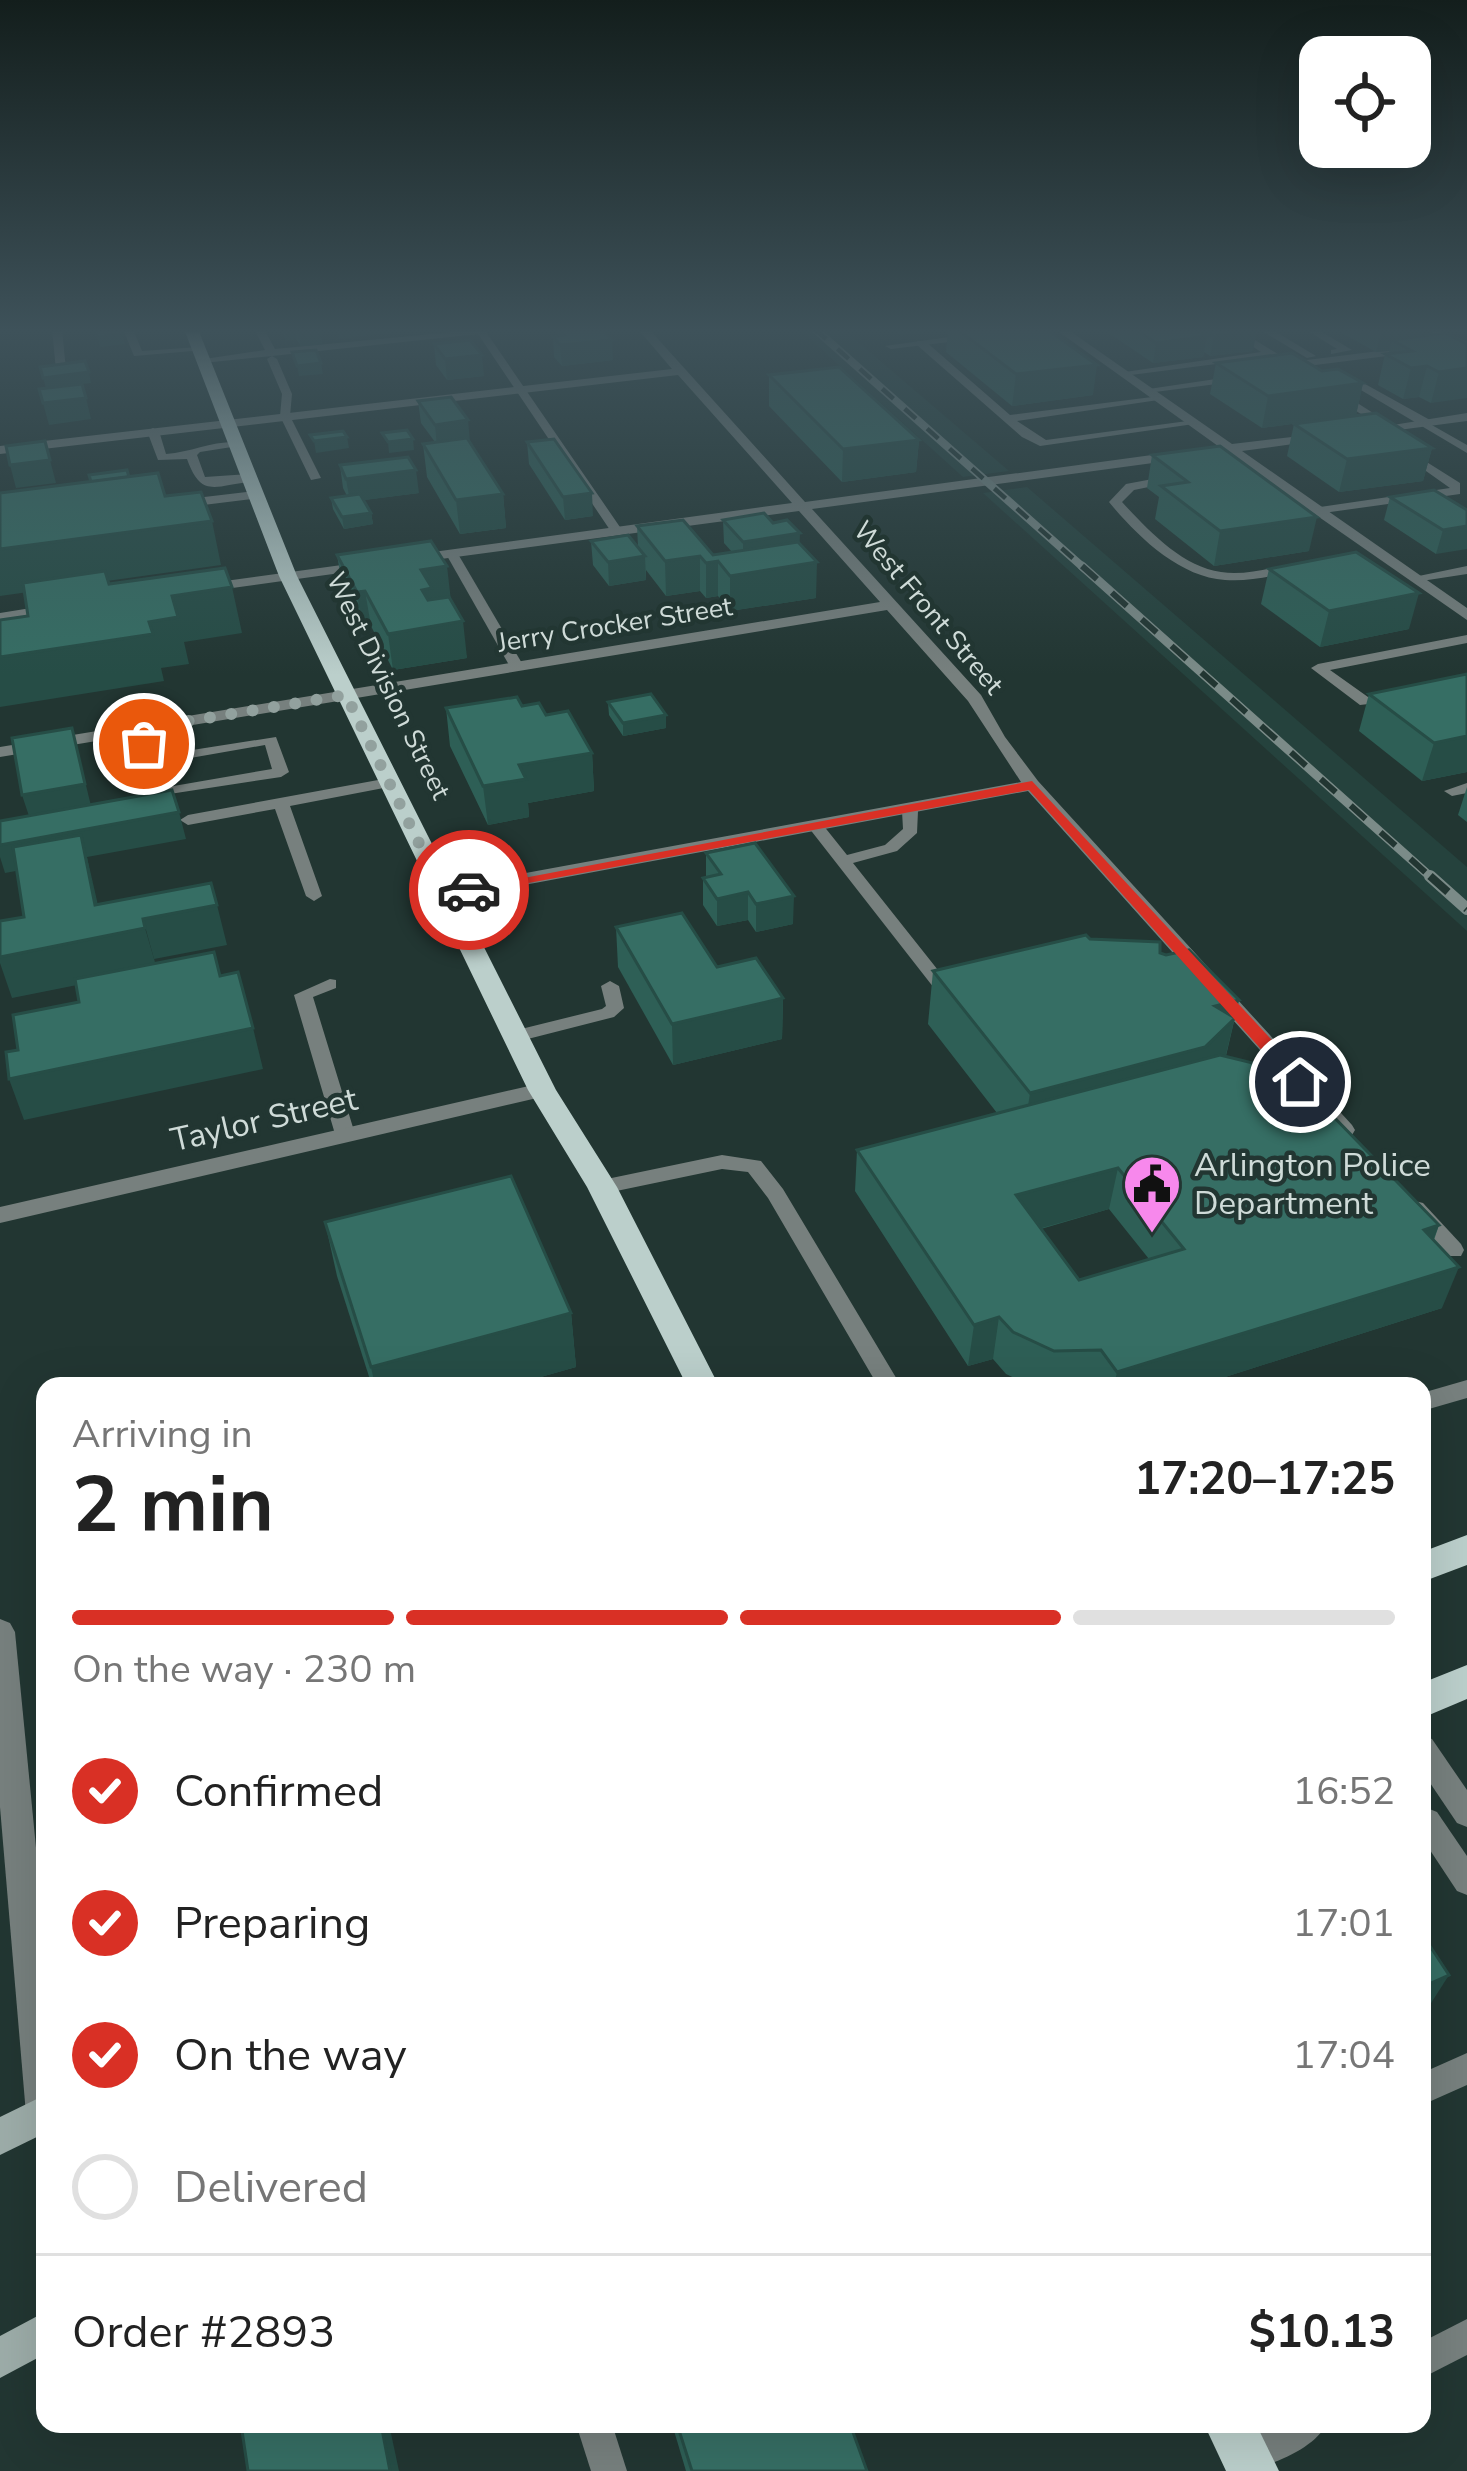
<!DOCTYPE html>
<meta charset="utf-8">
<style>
body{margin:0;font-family:"Nunito Sans",sans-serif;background:#f6f6f6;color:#222;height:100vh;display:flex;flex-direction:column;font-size:45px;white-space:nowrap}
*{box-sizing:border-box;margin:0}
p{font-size:39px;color:#767676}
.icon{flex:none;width:66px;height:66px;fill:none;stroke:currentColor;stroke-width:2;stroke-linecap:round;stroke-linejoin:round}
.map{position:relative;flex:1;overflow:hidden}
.drawer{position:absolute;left:36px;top:1377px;width:1395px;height:1056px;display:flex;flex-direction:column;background:#fff;border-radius:24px;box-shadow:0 12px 48px #0002}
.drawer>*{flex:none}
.tools{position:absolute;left:1299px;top:36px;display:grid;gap:24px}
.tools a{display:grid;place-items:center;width:132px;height:132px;border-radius:24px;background:#fff;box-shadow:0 12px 48px #0002;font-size:60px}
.pin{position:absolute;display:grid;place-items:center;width:102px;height:102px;color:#fff;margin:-51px;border:6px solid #fff;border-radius:50%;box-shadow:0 3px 12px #0007}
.courier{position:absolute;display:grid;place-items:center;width:120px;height:120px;margin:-60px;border:9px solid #d93025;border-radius:50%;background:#fff;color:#222;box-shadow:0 3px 15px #0007}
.overview em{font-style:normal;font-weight:700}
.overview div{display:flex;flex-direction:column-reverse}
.overview{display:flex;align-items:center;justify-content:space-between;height:204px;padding:0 36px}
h1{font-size:78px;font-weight:700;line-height:90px}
.bar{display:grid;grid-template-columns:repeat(4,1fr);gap:18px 12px;align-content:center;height:144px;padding:0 36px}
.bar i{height:15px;border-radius:9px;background:#e0e0e0}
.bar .active{background:#d93025}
.bar p{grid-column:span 4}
.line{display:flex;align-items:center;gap:30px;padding:0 36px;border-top:3px solid #e0e0e0}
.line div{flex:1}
ol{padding:0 36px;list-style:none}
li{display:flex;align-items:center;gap:36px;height:132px}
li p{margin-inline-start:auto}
li .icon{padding:12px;border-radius:50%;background:#d93025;color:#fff;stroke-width:4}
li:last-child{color:#767676}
li i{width:66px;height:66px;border:6px solid #e0e0e0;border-radius:50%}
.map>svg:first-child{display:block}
.built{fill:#25423d}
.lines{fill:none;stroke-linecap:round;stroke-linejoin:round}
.lane{fill:#77807e;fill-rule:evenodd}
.street{fill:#77807e;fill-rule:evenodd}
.secondary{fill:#9dada9;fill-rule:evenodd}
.primary{fill:#bbcfcb;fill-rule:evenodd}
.rail-far2-casing{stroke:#7b8b88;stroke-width:8}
.rail-far1-casing{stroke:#7b8b88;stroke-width:9}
.rail-casing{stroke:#7b8b88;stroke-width:12}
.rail-far2{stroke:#223632;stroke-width:4.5;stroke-dasharray:15;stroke-linecap:butt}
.rail-far1{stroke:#223632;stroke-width:6;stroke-dasharray:20;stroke-linecap:butt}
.rail{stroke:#223632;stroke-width:8;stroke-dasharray:24;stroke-linecap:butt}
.wall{fill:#2e5f56;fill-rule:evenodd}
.shaded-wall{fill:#264d46}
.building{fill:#366e64;stroke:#264d46;stroke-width:3;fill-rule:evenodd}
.route{fill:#d93025}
.done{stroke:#92a19e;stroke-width:12;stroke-dasharray:0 21.6}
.labels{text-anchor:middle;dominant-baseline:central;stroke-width:9;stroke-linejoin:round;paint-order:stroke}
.far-street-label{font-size:27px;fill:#cfdbd8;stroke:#223632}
.street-label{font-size:33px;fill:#cfdbd8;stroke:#223632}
.poi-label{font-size:33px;fill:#cfdbd8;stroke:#223632;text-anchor:start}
</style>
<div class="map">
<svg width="1467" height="2471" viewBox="0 0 1467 2471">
<rect width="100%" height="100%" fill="#223632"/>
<g class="built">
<path d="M799,329H843L1009,471L963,477Z"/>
<path d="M1027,487L1467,867V931L983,493Z"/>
</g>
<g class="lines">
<g class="lane">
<path d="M52,329H62L66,370L61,373L56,370Z"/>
<path d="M123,329H133L142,351L199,347L204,350L134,356Z"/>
<path d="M254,329H264L275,349L484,329L622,530L612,533L478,334L272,356L277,359L292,394L290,416L321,478L311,480L280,416L282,394L267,359L272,356L203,363L198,360L265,350Z"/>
<path d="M1226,329H1237L1291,362L1411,347L1467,353V359L1411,353L1299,367L1302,370L1297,373L1270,357L1123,376L1118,373L1261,352Z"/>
<path d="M1259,329H1271L1316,356L1307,358Z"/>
<path d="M1305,329H1317L1352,350L1331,354V350L1337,349Z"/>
<path d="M917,341H925L1010,415L1160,396L1165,399L1017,421L1046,440L1195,420L1201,423L1040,446L1022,437L917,345Z"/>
<path d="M1338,369L1430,420V424L1467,445V453L1334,374Z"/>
<path d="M1236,376L1240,381L1147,393L1142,390Z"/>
<path d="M1333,389L1337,390L1395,427L1385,429L1329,394Z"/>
<path d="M153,428L159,431L166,454C192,452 211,441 238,442V446L200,452L197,455L205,477L249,474L255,478L249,482C214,486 201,498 187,459L158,460L147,431Z"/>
<path d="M1406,449L1460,483V494L1316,514L1314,511L1320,507L1450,488L1402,454V450Z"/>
<path d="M1174,475L1180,479L1178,481L1134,490L1122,502C1147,529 1182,567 1221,572C1246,576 1272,567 1296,563L1301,564V570C1276,575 1250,582 1225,580C1179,577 1137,536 1109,502L1126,484Z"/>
<path d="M255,491L261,495L259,498L179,508L173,504L179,500Z"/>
<path d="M452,550L458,554L523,665L521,668L509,665L446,554Z"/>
<path d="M1467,566V574L1415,582L1409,578Z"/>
<path d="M1467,635V643L1330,670L1368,697L1394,695V701L1360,705L1311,668L1318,664Z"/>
<path d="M140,725L147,729L154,756L276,737L289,772L281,777L150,797L133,729ZM265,745L272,769L162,788L156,764Z"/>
<path d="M389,778L394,780V786L290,806L322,896L314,901L306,896L275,809L188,825L180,820L188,815Z"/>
<path d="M1467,783V793L1452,796L1444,791Z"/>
<path d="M910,806L918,811L917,833L897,851L853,863L949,984L940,989L934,988L809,828L811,825H823L847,855L885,845L903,829L902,811Z"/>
<path d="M330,979L336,980V988L313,997L355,1134L345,1140L335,1134L294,995Z"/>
<path d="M610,981L619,986L624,1008L614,1017L516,1042L507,1036L509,1032L602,1009L606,1006L601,986Z"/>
<path d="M722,1155L761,1161L783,1189L901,1386H878L768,1198L748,1172L722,1169L602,1194L592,1187L602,1180Z"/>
<path d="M1467,1380V1398L1422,1411V1393Z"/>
<path d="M1422,1736L1432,1739L1467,1790V1827L1457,1823L1422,1771Z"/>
<path d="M1427,1808L1437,1812L1467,1856V1895L1457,1891L1422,1838V1810Z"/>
<path d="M1467,2053V2085L1422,2105V2073Z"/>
<path d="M1467,2319V2355L1422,2378V2342Z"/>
<path d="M576,2424H612L627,2471H591Z"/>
<path d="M1272,2424H1326C1315,2450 1261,2471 1233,2471L1228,2458L1233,2445Z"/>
</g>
<g class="street">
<path d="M638,329H649L805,502L1218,446L1055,329H1067L1232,444L1327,433L1328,436L1322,440L1242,451L1467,608V620L1227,453L812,509L981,695L1005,737L1038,781L1352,1125L1355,1130L1352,1135H1336L1028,791L444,900L434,894L444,888L1021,782L968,701L887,610L0,757V747L880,602L799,511L411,563L404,559L411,555L792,503L678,375L0,454V446L672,369Z"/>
<path d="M978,333L982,338L891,349L885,346Z"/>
<path d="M1467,413V421L1368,434L1362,430Z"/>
<path d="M371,561L376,562V568L203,592L196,588L203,584Z"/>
<path d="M56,604L64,609L61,612L0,623V613Z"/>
<path d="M542,1083L553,1090L550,1095L0,1223V1207Z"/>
<path d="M1415,1201L1423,1203L1461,1244L1464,1250L1461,1256H1443L1407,1215L1403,1209L1407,1203Z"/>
<path d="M0,1619L10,1623L15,1632L45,1940L44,2132L31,2127L26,2114L0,1807Z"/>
</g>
<g class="secondary">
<path d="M1425,329H1439L1467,342V349Z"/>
<path d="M45,2095V2133L0,2155V2117Z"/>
<path d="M45,2312V2354L0,2378V2336Z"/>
</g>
<g class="primary">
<path d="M184,329H198L297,576L556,1090L617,1187L719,1386H687L587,1187L528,1090L279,576Z"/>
<path d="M1467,1535V1565L1422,1582V1552Z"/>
<path d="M1467,1665V1699L1422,1718V1683Z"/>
<path d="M1204,2424H1256L1279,2471H1226Z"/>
</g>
<g class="rail-far2-casing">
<path id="rail-far2" d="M815,329L1085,569"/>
</g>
<g class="rail-far1-casing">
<path id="rail-far1" d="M1082,566L1433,879"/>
</g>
<g class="rail-casing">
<path id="rail" d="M1430,876L1467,909"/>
</g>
<use href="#rail-far2" class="rail-far2"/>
<use href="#rail-far1" class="rail-far1"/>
<use href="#rail" class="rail"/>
</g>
<g class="wall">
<path d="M280,329H320L322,344L301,346L296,339L286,340Z"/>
<path d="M557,329H602L613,360L562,366L554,357L553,337L557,336Z"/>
<path d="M893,329H1047L1093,395L1012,406L946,352L948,329L900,335Z"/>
<path d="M1110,329H1253V351L1210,356L1204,352L1203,357L1153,363L1110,334Z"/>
<path d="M1335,329H1424L1422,336L1467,344L1431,403L1419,397L1403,399L1378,385L1385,354H1389V351L1376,352Z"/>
<path d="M434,344L484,376L447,380L436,365Z"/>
<path d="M1216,363L1322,371L1363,383L1356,415L1262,428L1210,394Z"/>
<path d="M769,375L919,440L916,472L842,482L769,406Z"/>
<path d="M418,401L470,442L503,494L506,528L460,534L427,477L423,444L435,442L421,423Z"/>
<path d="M1294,424L1432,448L1423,481L1339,492L1287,456Z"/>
<path d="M527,442L593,516L565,520L529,464Z"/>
<path d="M1152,455L1309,551L1214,566L1155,519L1159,497L1147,488Z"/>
<path d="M340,465L419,493L363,500L371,513L373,524L344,529L333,509L331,498L347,496L343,488Z"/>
<path d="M1390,497L1467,510L1436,554L1384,520Z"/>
<path d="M723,520L773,523L799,543L816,598L730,611L718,596L706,598L700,591L666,596L646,570V580L609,586L593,565L591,541L638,547L637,526L713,555L732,552L724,543Z"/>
<path d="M337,555L451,600L467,658L393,670L371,626L362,628L343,590Z"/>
<path d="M1269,569L1409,629L1320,647L1261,604Z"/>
<path d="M1467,674V772L1422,781L1359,731L1369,694Z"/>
<path d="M608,702L666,715V728L623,736L609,715Z"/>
<path d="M522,706L546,715L592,753L594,791L528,803L529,817L488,825L450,746L446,708Z"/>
<path d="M1467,787V822L1458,815Z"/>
<path d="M706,853L793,924L756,932L748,920L717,926L703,905V878L706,877Z"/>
<path d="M616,927L717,967L783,998L782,1039L673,1065L618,967Z"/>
<path d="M1090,939L1160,953L1239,1000L1226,1056L1308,1111L1439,1225L1434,1240L1442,1308L1197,1386H1031L1006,1374L993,1359L968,1366L855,1191L857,1150L997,1113L928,1024L933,971ZM1109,1209L1149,1259L1079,1280L1041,1229Z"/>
<path d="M325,1222L571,1313L576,1367L509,1386H372L337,1276Z"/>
<path d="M672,2424H850L867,2471H686Z"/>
</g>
<g class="shaded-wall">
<path d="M284,329H295L296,339L286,340Z"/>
<path d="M298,329H320L322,344L301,346Z"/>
<path d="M338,329H395V332L339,339Z"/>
<path d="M901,329H948L900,335Z"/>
<path d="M1382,329H1424L1419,347L1392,340L1389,351L1376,352Z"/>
<path d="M1257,330L1253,351L1210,356L1214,336Z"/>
<path d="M122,334L125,344L100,347L98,337Z"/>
<path d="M1207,336L1203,357L1153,363L1156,343Z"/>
<path d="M612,340L613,360L562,366L560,345Z"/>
<path d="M482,355L484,376L447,380L445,359Z"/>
<path d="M321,363L323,374L299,376L297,366Z"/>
<path d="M1097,365L1093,395L1012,406L1016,374Z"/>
<path d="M1427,366L1419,397L1403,399L1411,368Z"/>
<path d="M1467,368V398L1431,403L1439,372Z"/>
<path d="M89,372L91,383L46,388L43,378Z"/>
<path d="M1363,383L1356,415L1262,428L1268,396Z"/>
<path d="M86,398L91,419L49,425L43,403Z"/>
<path d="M468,420L470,442L437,447L435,425Z"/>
<path d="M347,437L349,448L316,453L314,441Z"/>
<path d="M413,439L414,450L389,453L388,442Z"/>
<path d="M919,440L916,472L842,482L843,449Z"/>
<path d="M1432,448L1423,481L1339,492L1347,459Z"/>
<path d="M50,460L56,483L16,488L10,465Z"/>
<path d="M416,470L419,493L350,502L346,479Z"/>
<path d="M592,493L593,516L565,520L563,497Z"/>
<path d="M503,494L506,528L460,534L456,500Z"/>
<path d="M371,513L373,524L344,529L342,517Z"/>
<path d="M1317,517L1309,551L1214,566L1220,531Z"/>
<path d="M212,521L221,565L0,596V549Z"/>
<path d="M1467,526V549L1436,554L1443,530Z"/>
<path d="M800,533L799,557L743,565V542Z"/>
<path d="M645,556L646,580L609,586L608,562Z"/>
<path d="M700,556V591L666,596L665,561Z"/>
<path d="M718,561V596L706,598V563Z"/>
<path d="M817,562L816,598L730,611V576Z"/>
<path d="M447,566L451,601L437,624L422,590L421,570Z"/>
<path d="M232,587L242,633L184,642L189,664L161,668L164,681L0,707V657L149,622L172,596Z"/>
<path d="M365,591L371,626L362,628L357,592Z"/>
<path d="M1419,593L1409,629L1320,647L1329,611Z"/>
<path d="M463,621L467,658L393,670L388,634Z"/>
<path d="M666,715V728L623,736V723Z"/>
<path d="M72,728L92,810L31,822L22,795Z"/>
<path d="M1467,736V772L1422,781L1434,743Z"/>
<path d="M592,753L594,791L528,803L529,817L488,825L483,786L519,765Z"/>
<path d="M179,812L186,839L87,857L105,936L145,928L157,969L12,998L0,963V957L95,905L86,858L5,873L0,857V845Z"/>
<path d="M748,892V920L717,926V899Z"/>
<path d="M794,896L793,924L756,932V904Z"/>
<path d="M217,905L227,945L154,959L143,919Z"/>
<path d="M783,998L782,1039L673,1065L672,1024Z"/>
<path d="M1239,1000L1222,1071L1022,1146L1030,1093L1215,1006Z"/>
<path d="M253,1028L263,1069L24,1120L9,1079Z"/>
<path d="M1118,1168L1109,1209L1010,1237L1016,1195Z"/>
<path d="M1439,1225L1423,1267L1424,1230Z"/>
<path d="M1459,1267L1442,1308L1197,1386H1114L1117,1372Z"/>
<path d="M571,1313L576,1367L509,1386H375L371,1367Z"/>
<path d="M999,1317L993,1359L968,1366L974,1325Z"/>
<path d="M1449,1975L1426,2011L1422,2012V1987Z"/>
<path d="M381,2424H389L399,2471H390Z"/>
</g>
<g class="building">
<path d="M94,329H120L122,334L98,337Z"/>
<path d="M558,329H602L612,340L560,345L553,337L564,335Z"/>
<path d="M957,329H1047L1097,365L1016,374Z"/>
<path d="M1135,329H1194L1207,336L1156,343Z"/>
<path d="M1202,329H1253L1257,330L1214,336Z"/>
<path d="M1445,333L1467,344V368L1439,372L1427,366L1411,368L1385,354L1412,351L1392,340Z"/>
<path d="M470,340L482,355L445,359L434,344Z"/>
<path d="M316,350L321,363L297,366L292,352Z"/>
<path d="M1292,353L1322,371L1338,369L1363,383L1268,396L1216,363Z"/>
<path d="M85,361L89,372L43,378L40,367Z"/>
<path d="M839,367L919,440L843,449L769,375Z"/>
<path d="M82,384L86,398L43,403L39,389Z"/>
<path d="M451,397L468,420L435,425L418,401Z"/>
<path d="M1376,413L1432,448L1347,459L1294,424Z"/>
<path d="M407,430L413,439L388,442L382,433Z"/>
<path d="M343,431L347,437L314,441L310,435Z"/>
<path d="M467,438L503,494L456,500L423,444Z"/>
<path d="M554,439L592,493L563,497L527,442Z"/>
<path d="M45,441L50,460L10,465L6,446Z"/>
<path d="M1220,446L1317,517L1220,531L1161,486L1188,482L1152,455Z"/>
<path d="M408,457L416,470L346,479L340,465Z"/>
<path d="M127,470L129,477L91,482L89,475Z"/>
<path d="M158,473L165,496L201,492L212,521L0,549V493Z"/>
<path d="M1434,490L1467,510V526L1443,530L1390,497Z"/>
<path d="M360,494L371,513L342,517L331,498Z"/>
<path d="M764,513L773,523L787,520L800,533L743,542L723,520Z"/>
<path d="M683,520L713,555L798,542L817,562L730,576L718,561L706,563L700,556L665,561L637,526Z"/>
<path d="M628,535L645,556L608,562L591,541Z"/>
<path d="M431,541L447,566L421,570L432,588L422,590L428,600L449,597L463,621L388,634L365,591L357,592L337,555Z"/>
<path d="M1356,552L1419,593L1329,611L1269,569Z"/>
<path d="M225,568L232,587L172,596L178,617L149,622L153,634L0,657V620L28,616L23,583L105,571L109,584Z"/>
<path d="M1467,674V736L1434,743L1369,694Z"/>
<path d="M651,694L666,715L623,723L608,702Z"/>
<path d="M517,697L522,706L539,703L546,715L568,711L592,753L519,765L526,779L483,786L446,708Z"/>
<path d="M72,728L85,784L22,795L12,738Z"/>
<path d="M172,790L179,812L0,845V821Z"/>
<path d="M81,835L95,905L211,883L217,905L143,919L145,928L0,957V921L24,917L13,847Z"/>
<path d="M755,843L794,896L756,904L748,892L717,899L703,878L721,874L706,853Z"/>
<path d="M682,913L717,967L756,958L783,998L672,1024L616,927Z"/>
<path d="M1086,935L1090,939L1160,942V953L1166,955L1189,950L1239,1000L1215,1006L1235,1018L1205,1047L1030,1093L933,971Z"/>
<path d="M214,952L220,976L238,972L253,1028L9,1079L6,1052L18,1050L13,1015L79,1002L75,979Z"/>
<path d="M1220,1055L1257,1064L1308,1111L1324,1107L1439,1225L1424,1230L1459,1267L1117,1372L1101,1350L1054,1351L1013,1332L999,1317L974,1325L857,1150ZM1118,1168L1184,1249L1079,1280L1016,1195Z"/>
<path d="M511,1176L571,1313L371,1367L325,1222Z"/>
<path d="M1422,1934L1449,1975L1422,1987Z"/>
<path d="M241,2424H381L390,2471H248Z"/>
<path d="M677,2424H850L867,2471H692Z"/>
</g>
<linearGradient id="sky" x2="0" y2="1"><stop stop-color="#131e1c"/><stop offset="0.49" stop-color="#3e525a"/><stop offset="1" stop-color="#3e525a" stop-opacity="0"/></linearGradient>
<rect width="1467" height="675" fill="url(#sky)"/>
<path class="route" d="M1032,781L1307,1078V1086H1294L1029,790L469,894L461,890Z"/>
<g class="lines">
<path class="done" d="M144,744L140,729L346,695L444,894L469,890"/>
</g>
<defs>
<g id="civic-pin" transform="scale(3)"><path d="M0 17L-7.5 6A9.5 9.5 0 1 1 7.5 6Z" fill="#f788ec" stroke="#223632"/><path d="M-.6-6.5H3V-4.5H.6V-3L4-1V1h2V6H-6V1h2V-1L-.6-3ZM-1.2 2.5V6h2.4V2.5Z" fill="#111"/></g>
</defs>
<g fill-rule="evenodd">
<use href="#civic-pin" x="1152" y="1184"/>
</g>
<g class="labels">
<g class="far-street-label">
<text transform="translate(928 608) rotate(50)">West Front Street</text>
<text transform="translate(615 625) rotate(-9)">Jerry Crocker Street</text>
<text transform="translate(388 686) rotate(64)">West Division Street</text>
</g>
<g class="street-label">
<text transform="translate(264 1120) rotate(-13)">Taylor Street</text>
</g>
<g class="poi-label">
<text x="1194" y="1165">Arlington Police<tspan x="1194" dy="38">Department</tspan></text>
</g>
</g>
</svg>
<div class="tools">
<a><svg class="icon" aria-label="locate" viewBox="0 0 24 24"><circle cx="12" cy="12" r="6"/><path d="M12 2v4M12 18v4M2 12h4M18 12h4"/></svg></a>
</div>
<div class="pin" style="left:144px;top:744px;background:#ea580c"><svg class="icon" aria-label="bag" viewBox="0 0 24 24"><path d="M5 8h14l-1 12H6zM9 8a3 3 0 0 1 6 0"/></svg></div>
<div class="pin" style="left:1300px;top:1082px;background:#1f2937"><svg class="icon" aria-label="home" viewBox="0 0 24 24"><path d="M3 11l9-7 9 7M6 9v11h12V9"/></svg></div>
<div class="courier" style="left:469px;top:890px"><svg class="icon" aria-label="car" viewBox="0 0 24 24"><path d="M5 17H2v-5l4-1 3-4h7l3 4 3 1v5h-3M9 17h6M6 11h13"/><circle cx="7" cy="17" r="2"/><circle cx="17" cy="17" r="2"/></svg></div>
<section class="drawer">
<div class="overview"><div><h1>2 min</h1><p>Arriving in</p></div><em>17:20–17:25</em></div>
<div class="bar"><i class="active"></i><i class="active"></i><i class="active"></i><i></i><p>On the way · 230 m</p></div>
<ol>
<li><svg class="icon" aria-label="check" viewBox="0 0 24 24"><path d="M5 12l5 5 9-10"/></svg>Confirmed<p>16:52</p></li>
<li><svg class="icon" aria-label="check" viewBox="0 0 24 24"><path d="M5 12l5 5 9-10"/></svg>Preparing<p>17:01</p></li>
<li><svg class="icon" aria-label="check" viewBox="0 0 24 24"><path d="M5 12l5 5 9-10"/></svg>On the way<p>17:04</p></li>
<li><i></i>Delivered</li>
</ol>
<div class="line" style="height:156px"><div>Order #2893</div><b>$10.13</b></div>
</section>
</div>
